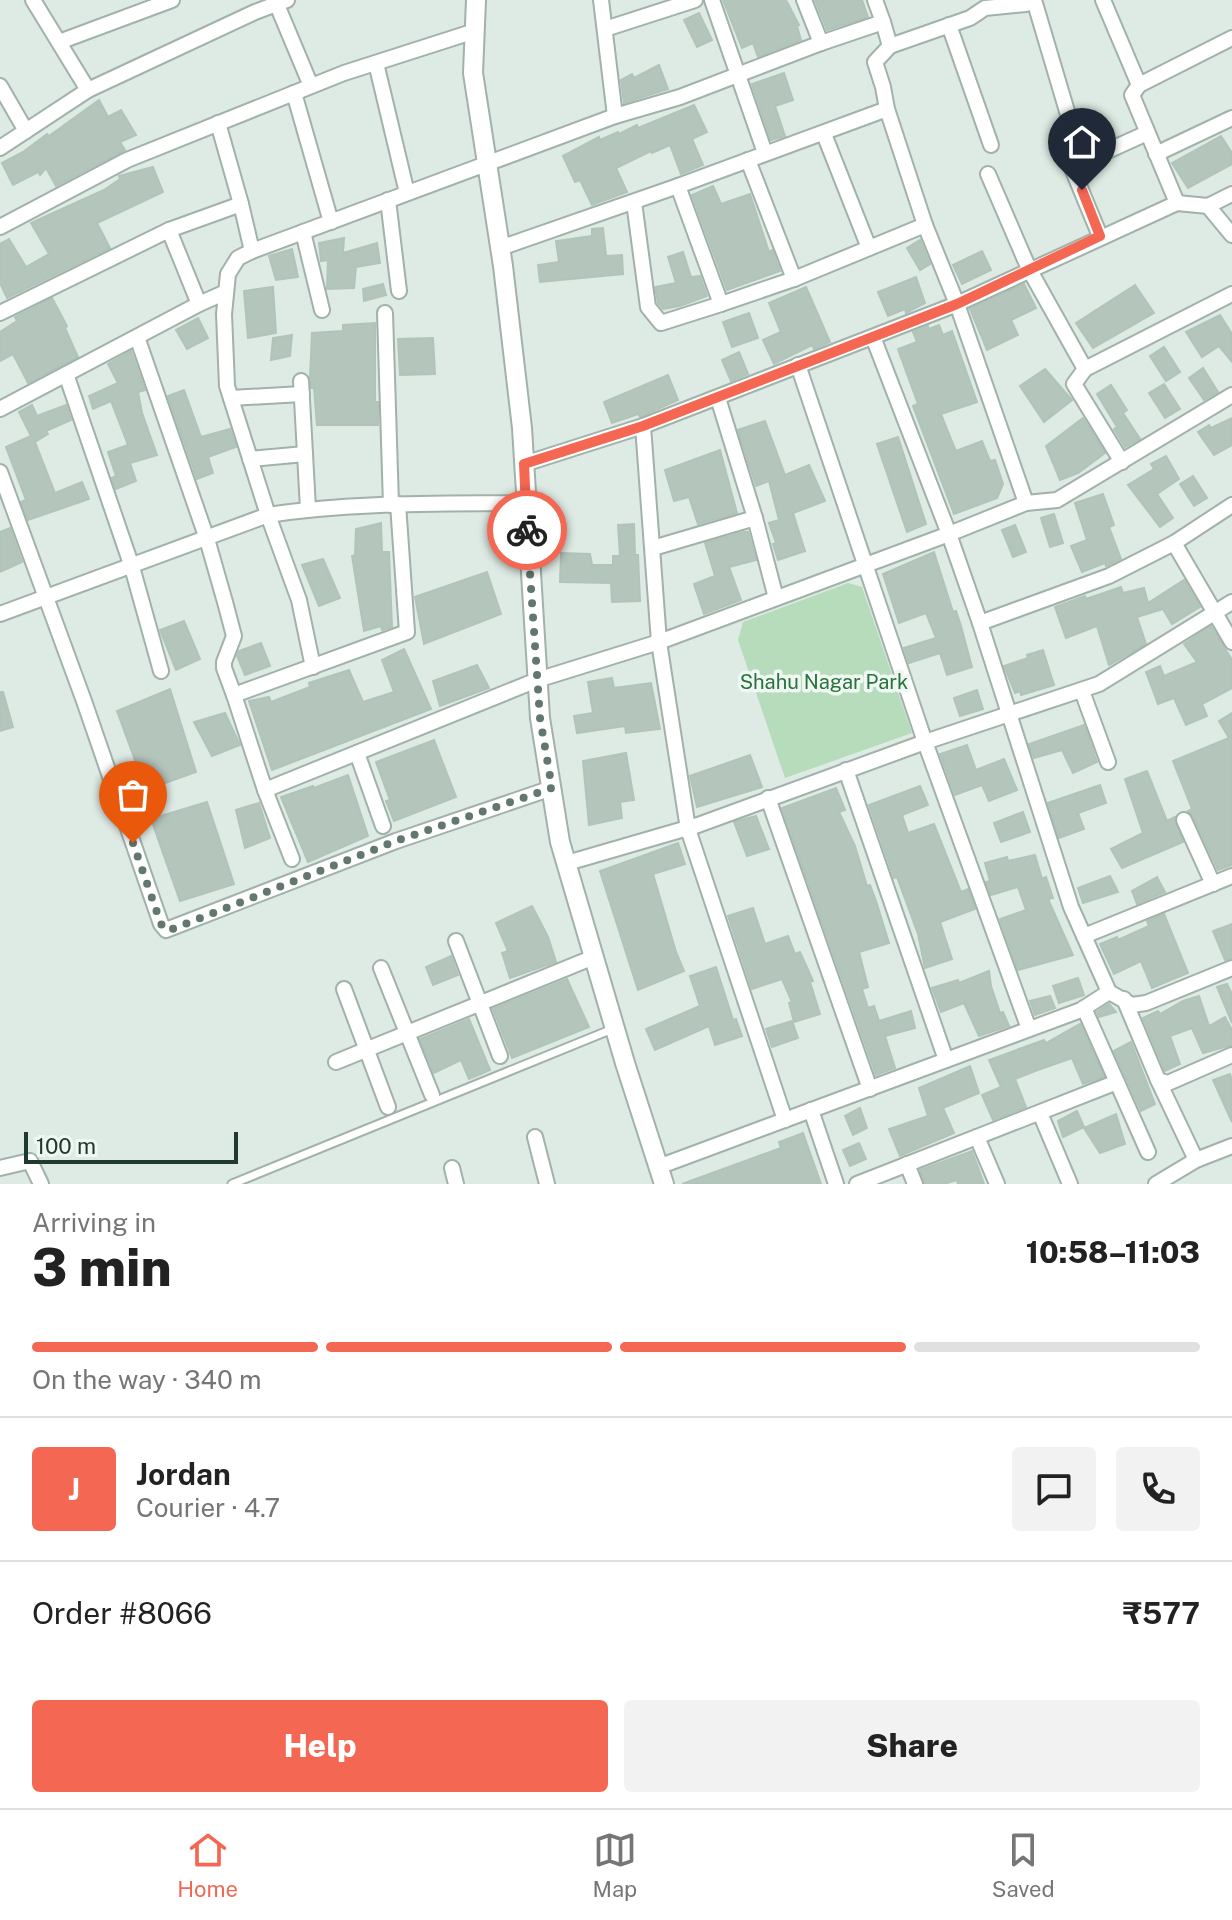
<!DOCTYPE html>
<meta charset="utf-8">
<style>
body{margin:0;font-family:"Public Sans",sans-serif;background:#f2f2f2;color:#222;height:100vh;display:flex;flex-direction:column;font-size:30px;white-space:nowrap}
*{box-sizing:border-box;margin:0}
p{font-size:26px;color:#767676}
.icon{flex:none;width:44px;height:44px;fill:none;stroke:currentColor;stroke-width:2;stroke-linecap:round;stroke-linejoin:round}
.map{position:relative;height:1184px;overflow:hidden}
.details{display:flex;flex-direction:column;background:#fff;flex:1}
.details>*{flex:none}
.scale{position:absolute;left:24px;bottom:20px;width:214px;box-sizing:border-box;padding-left:8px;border:4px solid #203a30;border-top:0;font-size:22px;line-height:28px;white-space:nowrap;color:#203a30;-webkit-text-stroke:6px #eff7f2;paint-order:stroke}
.pin{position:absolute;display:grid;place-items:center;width:68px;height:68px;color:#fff;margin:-82px -34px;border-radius:50% 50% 50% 0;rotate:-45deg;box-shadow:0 0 8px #0007}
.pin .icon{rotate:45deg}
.courier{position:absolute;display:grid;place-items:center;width:80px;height:80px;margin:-40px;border:6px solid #f46853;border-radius:50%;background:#fff;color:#222;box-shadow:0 2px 10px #0007}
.overview em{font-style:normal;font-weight:800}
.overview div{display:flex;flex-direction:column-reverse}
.overview{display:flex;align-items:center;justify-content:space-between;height:136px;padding:0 32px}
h1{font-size:52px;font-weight:800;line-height:60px}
.bar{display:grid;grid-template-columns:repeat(4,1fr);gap:12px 8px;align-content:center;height:96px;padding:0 32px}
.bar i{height:10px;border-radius:6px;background:#e0e0e0}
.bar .on{background:#f46853}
.bar p{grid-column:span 4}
.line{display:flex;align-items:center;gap:20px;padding:0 32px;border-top:2px solid #e0e0e0}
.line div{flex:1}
.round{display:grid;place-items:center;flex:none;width:84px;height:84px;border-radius:8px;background:#f2f2f2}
.action{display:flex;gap:16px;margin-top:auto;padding:16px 32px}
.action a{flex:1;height:92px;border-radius:8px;background:#f46853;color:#fff;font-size:32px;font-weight:800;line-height:92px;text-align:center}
.action a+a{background:#f2f2f2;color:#222}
.dock{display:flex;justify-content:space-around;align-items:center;height:112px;border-top:2px solid #e0e0e0;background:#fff;font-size:22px;color:#767676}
.dock a{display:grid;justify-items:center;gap:4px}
.dock .on{color:#f46853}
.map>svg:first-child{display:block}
.green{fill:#b7dcbc}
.building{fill:#b4c5bc;stroke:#b1c4ba;stroke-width:2}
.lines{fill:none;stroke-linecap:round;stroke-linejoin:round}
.service-casing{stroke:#a1b2aa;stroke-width:11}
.minor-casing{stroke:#a1b2aa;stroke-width:18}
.tertiary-casing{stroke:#a1b2aa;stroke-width:22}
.service{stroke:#fff;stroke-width:7}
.minor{stroke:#fff;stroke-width:14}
.tertiary{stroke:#fff;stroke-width:18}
.done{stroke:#62786f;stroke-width:8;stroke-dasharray:0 14.4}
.route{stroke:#f46853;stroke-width:10}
.labels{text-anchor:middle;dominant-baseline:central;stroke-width:7;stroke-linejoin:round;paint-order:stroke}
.park-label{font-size:20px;fill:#29713d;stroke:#eff7f2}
</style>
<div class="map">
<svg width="1232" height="1184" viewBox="0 0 1232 1184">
<rect width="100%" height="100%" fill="#deeae4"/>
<path class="green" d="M848,583L862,587L912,733L785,778L738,640L743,622Z"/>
<g class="building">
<path d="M723,0H786L799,25L797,26L801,40L758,57L753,43L742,48Z"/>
<path d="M815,0H862L868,17L827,30Z"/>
<path d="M699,13L712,40L697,47L684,20Z"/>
<path d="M659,65L668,89L624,103L621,80L632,74L634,78Z"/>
<path d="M784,73L793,100L775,106L785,136L771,140L752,84Z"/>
<path d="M99,100L108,117L121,110L136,135L120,142L125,150L56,186L46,168L40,175L38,172L13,185L2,163L23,152L47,134L49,136Z"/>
<path d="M694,105L707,132L692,139L703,165L681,174L670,145L652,153L651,151L616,168L627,192L592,205L580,180L575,182L563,156L599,137L600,140L618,132L619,134L637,125L638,128Z"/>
<path d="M1221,136L1232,153V164L1188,188L1172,163Z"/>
<path d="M153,167L163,192L97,223L110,248L7,298L0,283V244L9,239L26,267L49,254L31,223L104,190L120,179L119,176Z"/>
<path d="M713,186L721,204L750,194L769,252L772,250L780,271L727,290L692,195Z"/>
<path d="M603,228L606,256L622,255L623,274L540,282L538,265L559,262L556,241L592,236V229Z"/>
<path d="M344,238L343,253L377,243L380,263L356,267L354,288L327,289L328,260L321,261L319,243Z"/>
<path d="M920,240L930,264L920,270L907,248Z"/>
<path d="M292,249L298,277L276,280L269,256Z"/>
<path d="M982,251L991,270L962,284L953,265Z"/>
<path d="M683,252L691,277L700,276L707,296L680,306L663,309L658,303L655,287L676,283L668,257Z"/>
<path d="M916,277L925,303L906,313L905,309L888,316L878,292Z"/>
<path d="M383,284L386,295L364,301L363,289Z"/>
<path d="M1024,284L1036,308L1011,320L1018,335L987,350L970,309Z"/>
<path d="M1135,285L1154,313L1093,348L1076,323Z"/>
<path d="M273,287L276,333L248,338L244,291Z"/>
<path d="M806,287L830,342L814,349L812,345L774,364L763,340L781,332L769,303Z"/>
<path d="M52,298L67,326L65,328L78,357L28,383L13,354L0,361V332L17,321L15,317Z"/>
<path d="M749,313L758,338L732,347L723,322Z"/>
<path d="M1220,315L1232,334V362L1219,346L1202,357L1186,332Z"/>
<path d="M198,318L208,338L187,349L176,330Z"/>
<path d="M375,323V402H378V425H317L314,388H311L310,378L312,333L343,331V325Z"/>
<path d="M939,325L943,335L952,331L977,402L941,414L951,439L956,451L982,441L990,461L995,460L1003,484L997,498L954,514L913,406L918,404L898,349L917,342L913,332L928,326L929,329Z"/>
<path d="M292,335L290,356L271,360L273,338Z"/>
<path d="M433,338L435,374L400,375L398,339Z"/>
<path d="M1164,347L1180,372L1166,381L1150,356Z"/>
<path d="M131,351L145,390L138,392L142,413L157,455L130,463L136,481L116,489L112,478L116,476L108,452L128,445L111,401L93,409L89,396L118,383L108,364Z"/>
<path d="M739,352L748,374L731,381L722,360Z"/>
<path d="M1203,368L1218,392L1204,400L1189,378Z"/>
<path d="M1045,369L1072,400L1044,422L1020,386Z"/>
<path d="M668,375L678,400L640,417L638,414L612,423L604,402Z"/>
<path d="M1164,384L1180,409L1165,418L1149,393Z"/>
<path d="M1111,385L1127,410L1123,413L1140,439L1125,447L1114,429L1117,427L1097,394Z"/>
<path d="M184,390L201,437L230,429L236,447L208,457L213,473L197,479L168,396Z"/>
<path d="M32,405L37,416L66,405L71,420L46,431L48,434L35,442L55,493L82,482L89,499L28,520L21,502L26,500L6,447L31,436L19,412Z"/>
<path d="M1083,418L1105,453L1078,473L1060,480L1046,446Z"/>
<path d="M1232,418V445L1214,455L1198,432L1209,425L1211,428Z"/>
<path d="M765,421L785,475L809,465L825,501L793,513L805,551L778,560L773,544L776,543L769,523L779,520L769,481L756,486L738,430Z"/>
<path d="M898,437L926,524L907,532L877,444Z"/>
<path d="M720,450L737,513L698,524L689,497L674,501L665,470Z"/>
<path d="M1166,456L1179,479L1157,494L1173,518L1160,527L1128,485L1154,469L1151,464Z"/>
<path d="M1193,476L1207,498L1194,506L1180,484Z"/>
<path d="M1103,494L1114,525L1109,527L1121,559L1106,566L1105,563L1082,572L1071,546L1087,540L1075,503Z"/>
<path d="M1054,514L1063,543L1050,547L1041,518Z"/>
<path d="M381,523L382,552H389L392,627L382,630L381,626L364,631L352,556L355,555L356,529Z"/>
<path d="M634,524L635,555H638L640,601L612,602L611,583L560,582L561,553L590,554L592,565H613V556H620L618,525Z"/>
<path d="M1015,525L1026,552L1013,557L1002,530Z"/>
<path d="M10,528L22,562L0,572V532Z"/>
<path d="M744,532H748L756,560L729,567L741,600L704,614L694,584L715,576L705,543Z"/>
<path d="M934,552L953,612L956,611L961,626L972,667L947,675L940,653L909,663L904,648L936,638L926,613L899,623L883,574Z"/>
<path d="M323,559L340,598L319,606L302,565Z"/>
<path d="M487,572L501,614L424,644L415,597Z"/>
<path d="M1184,580L1200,607L1172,624L1163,609L1137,617L1146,644L1109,665L1097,626L1066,638L1055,607L1085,596L1086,599L1121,587L1123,593L1144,588L1148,603Z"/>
<path d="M184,621L200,659L176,670L160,630Z"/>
<path d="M1211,626L1232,660V688L1202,704L1207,716L1186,725L1174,698L1158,704L1146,672L1160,666L1164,676L1197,662L1184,644Z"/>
<path d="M261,643L270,666L245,675L237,656L239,651Z"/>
<path d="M404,649L431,709L272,770L249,701L269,697L271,702L310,687L309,683L349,670L363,702L394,692L382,660Z"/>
<path d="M1043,650L1054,685L1021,695L1020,691L1015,693L1004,666L1028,658L1027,655Z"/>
<path d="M477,665L489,688L440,706L433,681Z"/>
<path d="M612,678L614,688L651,683L660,729L626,733L625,726L577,733L574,716L593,713L588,682Z"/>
<path d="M170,689L196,772L146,790L117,711Z"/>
<path d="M977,690L983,709L960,716L954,698Z"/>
<path d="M0,692H3L13,727L0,731Z"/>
<path d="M225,713L240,745L212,756L194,722Z"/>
<path d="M1232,713V865L1218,870L1193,816L1188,811L1192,809L1173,761L1229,738L1219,721Z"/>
<path d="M1084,725L1097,762L1073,773L1062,750L1034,758L1029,744Z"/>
<path d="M434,740L456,797L394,821L386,801L390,800L376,762Z"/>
<path d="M967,745L976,770L1004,759L1017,790L989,801L982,785L955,795L940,754Z"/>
<path d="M626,753L634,800L620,802L622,818L589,825L583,761Z"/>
<path d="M750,755L762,787L697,807L690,776Z"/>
<path d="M1147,771L1167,821L1175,817L1183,842L1122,868L1111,849L1143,833L1125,779Z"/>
<path d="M348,775L368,836L308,862L281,797L313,786L314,788Z"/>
<path d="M1100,785L1106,803L1078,813L1084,829L1059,838L1048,803Z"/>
<path d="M920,786L928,805L902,815L908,833L934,824L961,892L968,889L975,909L940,922L952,959L925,968L918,934L897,877L894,878L869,805Z"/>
<path d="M836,788L845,810L839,812L855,846L867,886L870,885L877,904L889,943L859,952L868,987L862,989L868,1008L874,1006L879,1021L911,1011L915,1028L885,1036L895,1068L876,1075L782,808Z"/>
<path d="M207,802L234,884L180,901L151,819Z"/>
<path d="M259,803L270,838L245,848L236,810Z"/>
<path d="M1023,812L1030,832L1001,842L994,823Z"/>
<path d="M756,816L769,849L747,856L734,822Z"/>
<path d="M678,843L685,864L653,874L676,952L684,971L638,990L600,871Z"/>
<path d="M1035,855L1042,879L1046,877L1053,898L1048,899L1073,955L1018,970L1000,919L1026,910L1018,887L991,895L986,882L990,881L985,863L1007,857L1008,861Z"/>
<path d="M1110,876L1118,892L1083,903L1078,888Z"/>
<path d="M1157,877L1165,892L1137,904L1132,891Z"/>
<path d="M532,906L548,937L556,962L510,978L502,953L508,951L496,923Z"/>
<path d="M753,908L765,944L788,936L795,954L800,952L813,981L810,982L820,1014L794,1022L789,1003L792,1002L782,979L752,989L728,916Z"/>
<path d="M1164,914L1188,973L1152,988L1141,961L1114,974L1100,944L1117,937L1118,940L1149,926L1147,921Z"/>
<path d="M1232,924V958L1225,960L1213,931Z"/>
<path d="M451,956L458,975L433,985L426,967Z"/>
<path d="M716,967L733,1020L736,1019L742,1036L715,1045L709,1026L655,1050L646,1029L700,1006L690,976Z"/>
<path d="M989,971L991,986L1000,1013L1003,1012L1009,1026L979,1036L964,1003L941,1012L932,988L958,980L959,983Z"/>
<path d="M1078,978L1084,995L1059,1003L1053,986Z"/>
<path d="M567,979L589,1027L512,1058L493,1009Z"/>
<path d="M1227,984L1232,994V1023L1217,987Z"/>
<path d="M1050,996L1055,1008L1035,1015L1030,1001Z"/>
<path d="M1199,996L1209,1026L1225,1017L1232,1030V1045L1203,1053L1192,1028L1170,1036L1180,1064L1165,1071L1143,1018L1158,1011L1160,1014L1183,1001Z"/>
<path d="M1109,1004L1116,1012L1099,1017L1097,1012Z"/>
<path d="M469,1019L490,1070L469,1079L461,1060L434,1073L420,1039Z"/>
<path d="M792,1021L798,1038L772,1047L766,1029Z"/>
<path d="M1080,1024L1104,1077L1083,1084L1072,1058L1035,1071L1015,1079L1026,1107L993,1120L982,1095L1001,1087L989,1060L1044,1040L1046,1043Z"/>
<path d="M1131,1042L1155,1104L1141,1111L1114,1051Z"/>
<path d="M970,1066L979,1093L943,1108L954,1133L900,1156L889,1129L928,1116L919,1088Z"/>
<path d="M1230,1074L1232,1081V1122L1213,1080Z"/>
<path d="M860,1108L867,1128L853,1135L845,1116Z"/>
<path d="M1077,1111L1084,1127L1063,1137L1058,1121Z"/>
<path d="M1116,1114L1125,1144L1100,1153L1084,1128Z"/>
<path d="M803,1133L821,1184H682L781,1148L779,1142Z"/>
<path d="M859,1143L866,1159L850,1166L843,1150Z"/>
<path d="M972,1151L984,1184H958L957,1180L944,1184H925L920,1170Z"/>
</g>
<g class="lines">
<g class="service-casing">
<path id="service" d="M232,1184L615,1028"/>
</g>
<g class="minor-casing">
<g id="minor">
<path d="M33,0L88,90"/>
<path d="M275,0L311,86"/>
<path d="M601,0L615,116"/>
<path d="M712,0L765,153"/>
<path d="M1034,0L1069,118"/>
<path d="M883,22L890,46L875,62L883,87L887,109L678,186L721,304L794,279L925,225L887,109"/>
<path d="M949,25L991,145"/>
<path d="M605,29L695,0"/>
<path d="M59,42L172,0"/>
<path d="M821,43L883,22L875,0"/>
<path d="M890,46L970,18L985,8L1026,4L1034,0"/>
<path d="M376,63L407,193"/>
<path d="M1139,85L1232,38"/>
<path d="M0,86L26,131"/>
<path d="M294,93L331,222"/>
<path d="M824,134L869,248"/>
<path d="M1062,144L1100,236"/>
<path d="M0,148L88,90L255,12L287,0"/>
<path d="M1156,154L1232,118"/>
<path d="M748,160L794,279"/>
<path d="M1072,167L1147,133"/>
<path d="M988,174L1029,269L1085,369L1074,384L1122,462"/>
<path d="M388,200L399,291"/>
<path d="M634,202L648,307L661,323L721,304"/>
<path d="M1177,203L1208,206L1232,235"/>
<path d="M241,204L252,251L615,116L680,97L821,43L804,0"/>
<path d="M1208,206L1232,194"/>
<path d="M925,225L957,304L1177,203L1132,95L1139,85L1103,0"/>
<path d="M0,227L127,160L344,73L475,31"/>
<path d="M169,230L199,304"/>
<path d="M303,232L322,310"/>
<path d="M500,248L678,186"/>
<path d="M252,251L238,258L228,274L224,314L227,386L268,515L299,600L313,667"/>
<path d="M0,313L169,230L241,204L218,123"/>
<path d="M385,313L391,505"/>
<path d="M137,337L207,539L225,602L234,636L224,662V668L234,695"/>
<path d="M798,365L925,742L1029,1029"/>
<path d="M1085,369L1232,294"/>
<path d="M66,374L132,567L161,671"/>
<path d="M301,381L308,509"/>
<path d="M231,398L302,394"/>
<path d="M718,398L755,518L776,598"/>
<path d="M0,409L199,304L226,292"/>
<path d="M643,426L659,642L688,829L785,1120"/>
<path d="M250,459L305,454"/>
<path d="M524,464L643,426L957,304L1026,503L949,534L873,337"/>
<path d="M0,472L84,701L161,924L166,930L396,841L552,788"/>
<path d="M1026,503L1057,500L1232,395"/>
<path d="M398,504L407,632L234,695L265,790L537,680L659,642L949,534L980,623L1109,576L1174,543L1232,505"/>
<path d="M1174,543L1232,642"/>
<path d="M653,548L755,518"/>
<path d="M0,614L268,515C353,502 440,504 526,503"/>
<path d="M980,623L1071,907L1109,992L1132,1005L1146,1003L1232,968"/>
<path d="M1082,691L1108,762"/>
<path d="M357,753L383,826"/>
<path d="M846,770L946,1060"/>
<path d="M265,790L292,859"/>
<path d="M768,798L870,1089"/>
<path d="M1184,820L1213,884"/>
<path d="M567,863L698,825L925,742L1099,684L1232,602"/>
<path d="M1084,936L1232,876"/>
<path d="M456,941L500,1056"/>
<path d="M381,968L432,1095"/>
<path d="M344,989L388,1107"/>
<path d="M1124,999L1158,1080L1168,1083L1232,1055"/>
<path d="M1084,1008L1148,1152"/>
<path d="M336,1062L594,957"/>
<path d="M1158,1080L1196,1160"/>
<path d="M811,1110L836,1184"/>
<path d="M1040,1113L1070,1184"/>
<path d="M535,1137L547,1184"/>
<path d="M977,1137L997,1184"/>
<path d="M907,1164L915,1184"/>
<path d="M658,1167L1081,1010L1109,992"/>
<path d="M0,1168L30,1161L41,1184"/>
<path d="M452,1168L456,1184"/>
<path d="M857,1184L1117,1082"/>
<path d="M1156,1184L1196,1160L1232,1146"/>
</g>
</g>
<g class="tertiary-casing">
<path id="tertiary" d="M476,0L473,73L503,266L522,428L540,718L560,842L625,1063L664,1184"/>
</g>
<use href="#service" class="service"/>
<use href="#minor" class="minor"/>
<use href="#tertiary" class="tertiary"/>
</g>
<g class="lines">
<path class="done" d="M133,843L161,924L166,930H170L396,841L552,788L540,718L527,530"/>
<path class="route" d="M527,530L524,464L643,426L901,326L957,304L1100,236L1082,190"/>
</g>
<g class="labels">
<g class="park-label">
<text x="824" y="682">Shahu Nagar Park</text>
</g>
</g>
</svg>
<div class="scale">100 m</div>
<div class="pin" style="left:133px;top:843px;background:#ea580c"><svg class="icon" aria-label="bag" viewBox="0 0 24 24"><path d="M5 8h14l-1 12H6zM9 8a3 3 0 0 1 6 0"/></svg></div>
<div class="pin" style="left:1082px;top:190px;background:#1f2937"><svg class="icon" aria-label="home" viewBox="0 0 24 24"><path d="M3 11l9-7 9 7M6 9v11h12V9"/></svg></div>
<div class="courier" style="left:527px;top:530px"><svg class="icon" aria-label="bike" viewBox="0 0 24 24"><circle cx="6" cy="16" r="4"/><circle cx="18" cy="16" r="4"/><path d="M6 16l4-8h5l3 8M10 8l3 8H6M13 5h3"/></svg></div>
</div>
<section class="details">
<div class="overview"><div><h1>3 min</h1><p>Arriving in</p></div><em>10:58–11:03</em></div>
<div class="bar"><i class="on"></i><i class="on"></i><i class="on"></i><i></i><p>On the way · 340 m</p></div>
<div class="line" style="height:144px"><b class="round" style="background:#f46853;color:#fff">J</b><div><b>Jordan</b><p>Courier · 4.7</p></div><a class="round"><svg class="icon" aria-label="chat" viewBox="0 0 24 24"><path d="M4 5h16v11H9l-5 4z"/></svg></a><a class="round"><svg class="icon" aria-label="phone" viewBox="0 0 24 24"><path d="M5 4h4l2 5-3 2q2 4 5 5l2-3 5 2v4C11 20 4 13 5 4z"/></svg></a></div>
<div class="line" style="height:104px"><div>Order #8066</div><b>₹577</b></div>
<div class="action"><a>Help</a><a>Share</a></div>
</section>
<nav class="dock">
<a class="on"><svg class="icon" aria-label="home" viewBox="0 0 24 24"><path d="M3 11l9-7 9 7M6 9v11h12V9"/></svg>Home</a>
<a><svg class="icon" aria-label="map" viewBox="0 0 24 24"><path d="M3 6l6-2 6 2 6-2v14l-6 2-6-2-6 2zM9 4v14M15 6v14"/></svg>Map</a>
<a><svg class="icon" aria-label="saved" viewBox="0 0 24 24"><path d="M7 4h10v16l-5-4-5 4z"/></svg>Saved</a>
</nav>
